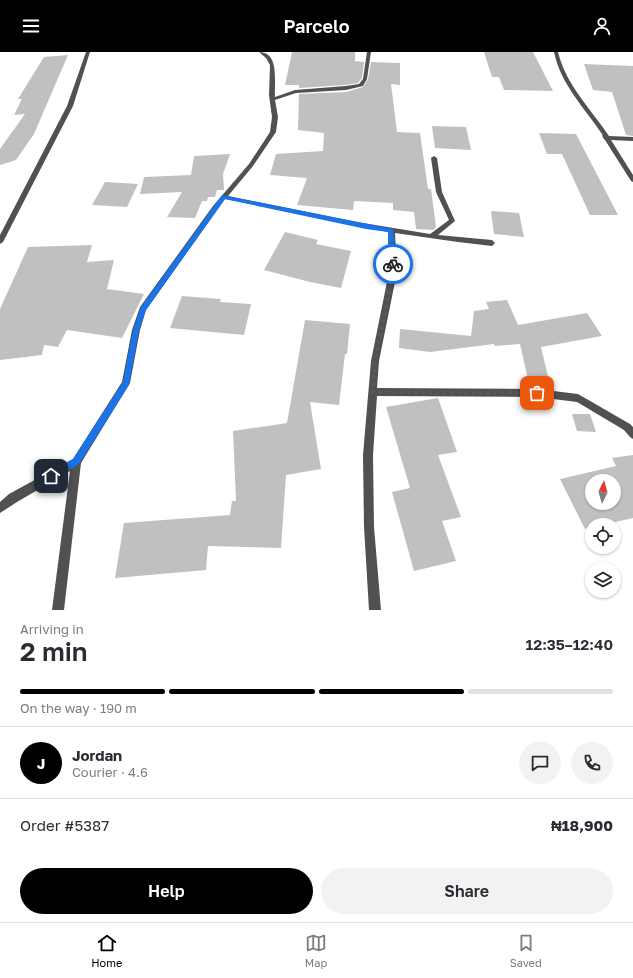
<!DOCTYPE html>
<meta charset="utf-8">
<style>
body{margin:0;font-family:"Golos Text",sans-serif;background:#f2f2f3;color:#2b2b33;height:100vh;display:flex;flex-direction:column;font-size:15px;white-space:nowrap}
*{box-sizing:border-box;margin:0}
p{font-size:13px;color:#7c7c81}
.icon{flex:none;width:22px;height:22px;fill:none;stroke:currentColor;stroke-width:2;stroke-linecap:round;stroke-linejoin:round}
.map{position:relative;height:558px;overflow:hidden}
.panel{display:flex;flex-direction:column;background:#fff;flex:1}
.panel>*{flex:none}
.needle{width:26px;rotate:5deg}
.fabs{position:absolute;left:585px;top:422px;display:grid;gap:8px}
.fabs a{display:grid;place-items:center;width:36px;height:36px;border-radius:50%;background:#fff;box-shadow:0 1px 3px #0004;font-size:20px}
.pin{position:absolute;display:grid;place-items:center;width:34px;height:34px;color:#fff;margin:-17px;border-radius:8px;box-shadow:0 2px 6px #0006}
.courier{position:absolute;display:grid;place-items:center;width:40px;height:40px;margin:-20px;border:3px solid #1a73e8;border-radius:50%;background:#fff;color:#222;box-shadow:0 1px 5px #0007}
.head em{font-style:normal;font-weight:600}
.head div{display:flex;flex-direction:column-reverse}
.head{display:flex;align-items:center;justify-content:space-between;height:68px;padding:0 20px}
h1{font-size:26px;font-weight:600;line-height:30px}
.bar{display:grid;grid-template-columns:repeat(4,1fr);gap:6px 4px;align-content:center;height:48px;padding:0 20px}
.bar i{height:5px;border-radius:3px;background:#e1e1e2}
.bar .on{background:#000}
.bar p{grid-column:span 4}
.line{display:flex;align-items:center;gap:10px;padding:0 20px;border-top:1px solid #e1e1e2}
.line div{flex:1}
.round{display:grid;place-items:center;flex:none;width:42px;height:42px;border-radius:21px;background:#f2f2f3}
.primary-button{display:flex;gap:8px;margin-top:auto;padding:8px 20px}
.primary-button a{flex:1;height:46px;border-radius:24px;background:#000;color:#fff;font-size:16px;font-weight:600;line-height:46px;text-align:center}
.primary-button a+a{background:#f2f2f3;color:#2b2b33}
header{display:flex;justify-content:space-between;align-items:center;height:52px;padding:0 20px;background:#000;color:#fff;font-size:18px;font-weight:600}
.dock{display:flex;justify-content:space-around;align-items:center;height:56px;border-top:1px solid #e1e1e2;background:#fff;font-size:11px;color:#7c7c81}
.dock a{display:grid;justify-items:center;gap:2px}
.dock .on{color:#000}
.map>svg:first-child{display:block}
.building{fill:#c0c0c0;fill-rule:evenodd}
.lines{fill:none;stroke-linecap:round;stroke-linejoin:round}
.street{fill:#515151;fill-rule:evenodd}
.route{fill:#1a73e8}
.done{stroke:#595959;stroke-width:4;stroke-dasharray:0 7.2}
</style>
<header><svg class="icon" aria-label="menu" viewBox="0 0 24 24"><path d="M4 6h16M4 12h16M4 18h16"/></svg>Parcelo<svg class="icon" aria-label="person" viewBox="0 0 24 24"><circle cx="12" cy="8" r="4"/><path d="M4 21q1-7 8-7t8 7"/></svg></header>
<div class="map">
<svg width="633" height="558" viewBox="0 0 633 558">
<rect width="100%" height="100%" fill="#fff"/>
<g class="building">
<path d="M292,0H355V9L364,10L362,26L358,31L346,33L299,36V33H285Z"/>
<path d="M484,0H533L553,39L504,38L499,25H492Z"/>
<path d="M68,3L34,82L16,108L0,113V97L25,62L14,63L22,47H18L44,5Z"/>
<path d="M371,10L400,11V33L391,32L397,80L420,81L428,137H431L436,175L433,178L416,177L414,160L393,158V151L354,149L353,158L297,153L307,126L270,123L276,102L323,99L324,81L298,78L299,42L346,40L363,35L368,27Z"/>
<path d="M584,12L633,14V84L626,83L612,40L593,38Z"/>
<path d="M432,74L466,75L471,98L435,96Z"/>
<path d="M539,81L576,82L618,163H590L562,102H547Z"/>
<path d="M230,102L223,122L224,138H217L215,145H208L207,149H202L195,166L167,165L182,140L140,142L144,125L191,123L194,104Z"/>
<path d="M105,130L138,132L127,155L92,153Z"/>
<path d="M491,159L519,161L524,185L494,182Z"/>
<path d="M285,180L318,188L316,192L351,199L341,236L310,230L264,218Z"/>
<path d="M92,193L87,210L114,208L107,237L144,242L122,286L67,278L58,295L44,293L42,303L0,308V257L28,195Z"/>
<path d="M182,244L221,247L220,250L251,252L244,283L170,276Z"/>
<path d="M507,248L518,273L587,261L602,284L541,295L550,333L529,332L520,292L495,294L494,292L430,300L399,296L400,277L471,284L474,259L489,257L486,250Z"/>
<path d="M305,268L350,272L347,302H345L339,353L310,350L321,417L286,423L281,496L208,494L206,518L115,526L124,471L230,463L232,449H236L233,379L287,371Z"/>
<path d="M438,346L457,400L438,403L461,465L442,469L456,509L414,519L392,440L410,436L386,355Z"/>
<path d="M572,362H590L596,380L577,379Z"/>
<path d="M633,403V466L602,473H592V475L585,477L560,427L616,414L612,406ZM592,429H614V451H592Z"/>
</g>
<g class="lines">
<g class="street">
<path d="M86,0H90L73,54L3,190L0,192V183L67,54Z"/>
<path d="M259,0C280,0 274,31 275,45L295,38L346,34L359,32L363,27L367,0H371L367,27L363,34L346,38L296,41L275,48L278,65L276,80L253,114L228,144L357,170L430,182L449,168L436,140L431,106L434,104L437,106L442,140L455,169L438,183L492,188L495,191L492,194L458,190L395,181L397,220L379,309L377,336L537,337L578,342L630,372L633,375V387L630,385L624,378L577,350L537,345L377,344L373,403L374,475L381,558H369L364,475L363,403L371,309L389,220L388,180L225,147L146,258L140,278L130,331L81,411L64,558H52L70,419L17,450L0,461V450L9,442L73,407L122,330L132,278L140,255L213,154L249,112L270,80L272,65L269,43L270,13L266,6Z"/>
<path d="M554,0H558C566,33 591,57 609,84L633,85V89L611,88L633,123V130L631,129L605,88L603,86L602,82C584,55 561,33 554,0Z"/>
</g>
</g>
<path class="route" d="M222,143L393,177L396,212L393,215L390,212L388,180L366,177L225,147L146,258L139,278L129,333L79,412L53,427H48V421L73,407L123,330L133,278L141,255Z"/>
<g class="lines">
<path class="done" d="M393,212V220L375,309L373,340L537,341"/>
</g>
</svg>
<div class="fabs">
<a><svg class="needle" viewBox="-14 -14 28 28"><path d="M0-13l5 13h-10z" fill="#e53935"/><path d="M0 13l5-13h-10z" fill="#7c7c81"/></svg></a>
<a><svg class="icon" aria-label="locate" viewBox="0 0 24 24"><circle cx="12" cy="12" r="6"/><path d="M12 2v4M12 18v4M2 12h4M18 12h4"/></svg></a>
<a><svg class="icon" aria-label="layers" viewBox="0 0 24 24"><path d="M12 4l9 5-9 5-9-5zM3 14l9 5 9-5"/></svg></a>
</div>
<div class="pin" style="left:537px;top:341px;background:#ea580c"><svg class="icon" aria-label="bag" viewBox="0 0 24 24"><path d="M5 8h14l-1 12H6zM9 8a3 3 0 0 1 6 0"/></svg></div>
<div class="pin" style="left:51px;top:424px;background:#1f2937"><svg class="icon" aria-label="home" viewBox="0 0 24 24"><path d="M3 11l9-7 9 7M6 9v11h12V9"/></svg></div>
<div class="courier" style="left:393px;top:212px"><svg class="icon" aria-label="bike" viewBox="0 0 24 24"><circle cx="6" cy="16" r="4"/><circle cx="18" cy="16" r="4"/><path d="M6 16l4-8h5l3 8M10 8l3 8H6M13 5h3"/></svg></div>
</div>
<section class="panel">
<div class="head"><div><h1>2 min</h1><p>Arriving in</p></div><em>12:35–12:40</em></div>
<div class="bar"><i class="on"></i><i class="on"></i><i class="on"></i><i></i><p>On the way · 190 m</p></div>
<div class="line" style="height:72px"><b class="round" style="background:#000;color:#fff">J</b><div><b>Jordan</b><p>Courier · 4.6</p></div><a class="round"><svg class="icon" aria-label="chat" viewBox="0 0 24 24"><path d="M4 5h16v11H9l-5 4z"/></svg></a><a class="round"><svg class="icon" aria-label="phone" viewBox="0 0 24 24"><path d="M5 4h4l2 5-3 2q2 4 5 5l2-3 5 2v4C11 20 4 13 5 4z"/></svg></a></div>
<div class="line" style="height:52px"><div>Order #5387</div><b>₦18,900</b></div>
<div class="primary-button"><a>Help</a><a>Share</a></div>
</section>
<nav class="dock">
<a class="on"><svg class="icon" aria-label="home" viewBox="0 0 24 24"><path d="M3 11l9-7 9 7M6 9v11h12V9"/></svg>Home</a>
<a><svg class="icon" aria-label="map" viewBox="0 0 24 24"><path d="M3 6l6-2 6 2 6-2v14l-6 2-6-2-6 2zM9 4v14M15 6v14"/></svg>Map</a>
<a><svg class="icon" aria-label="saved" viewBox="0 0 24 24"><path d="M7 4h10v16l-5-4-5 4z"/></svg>Saved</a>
</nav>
